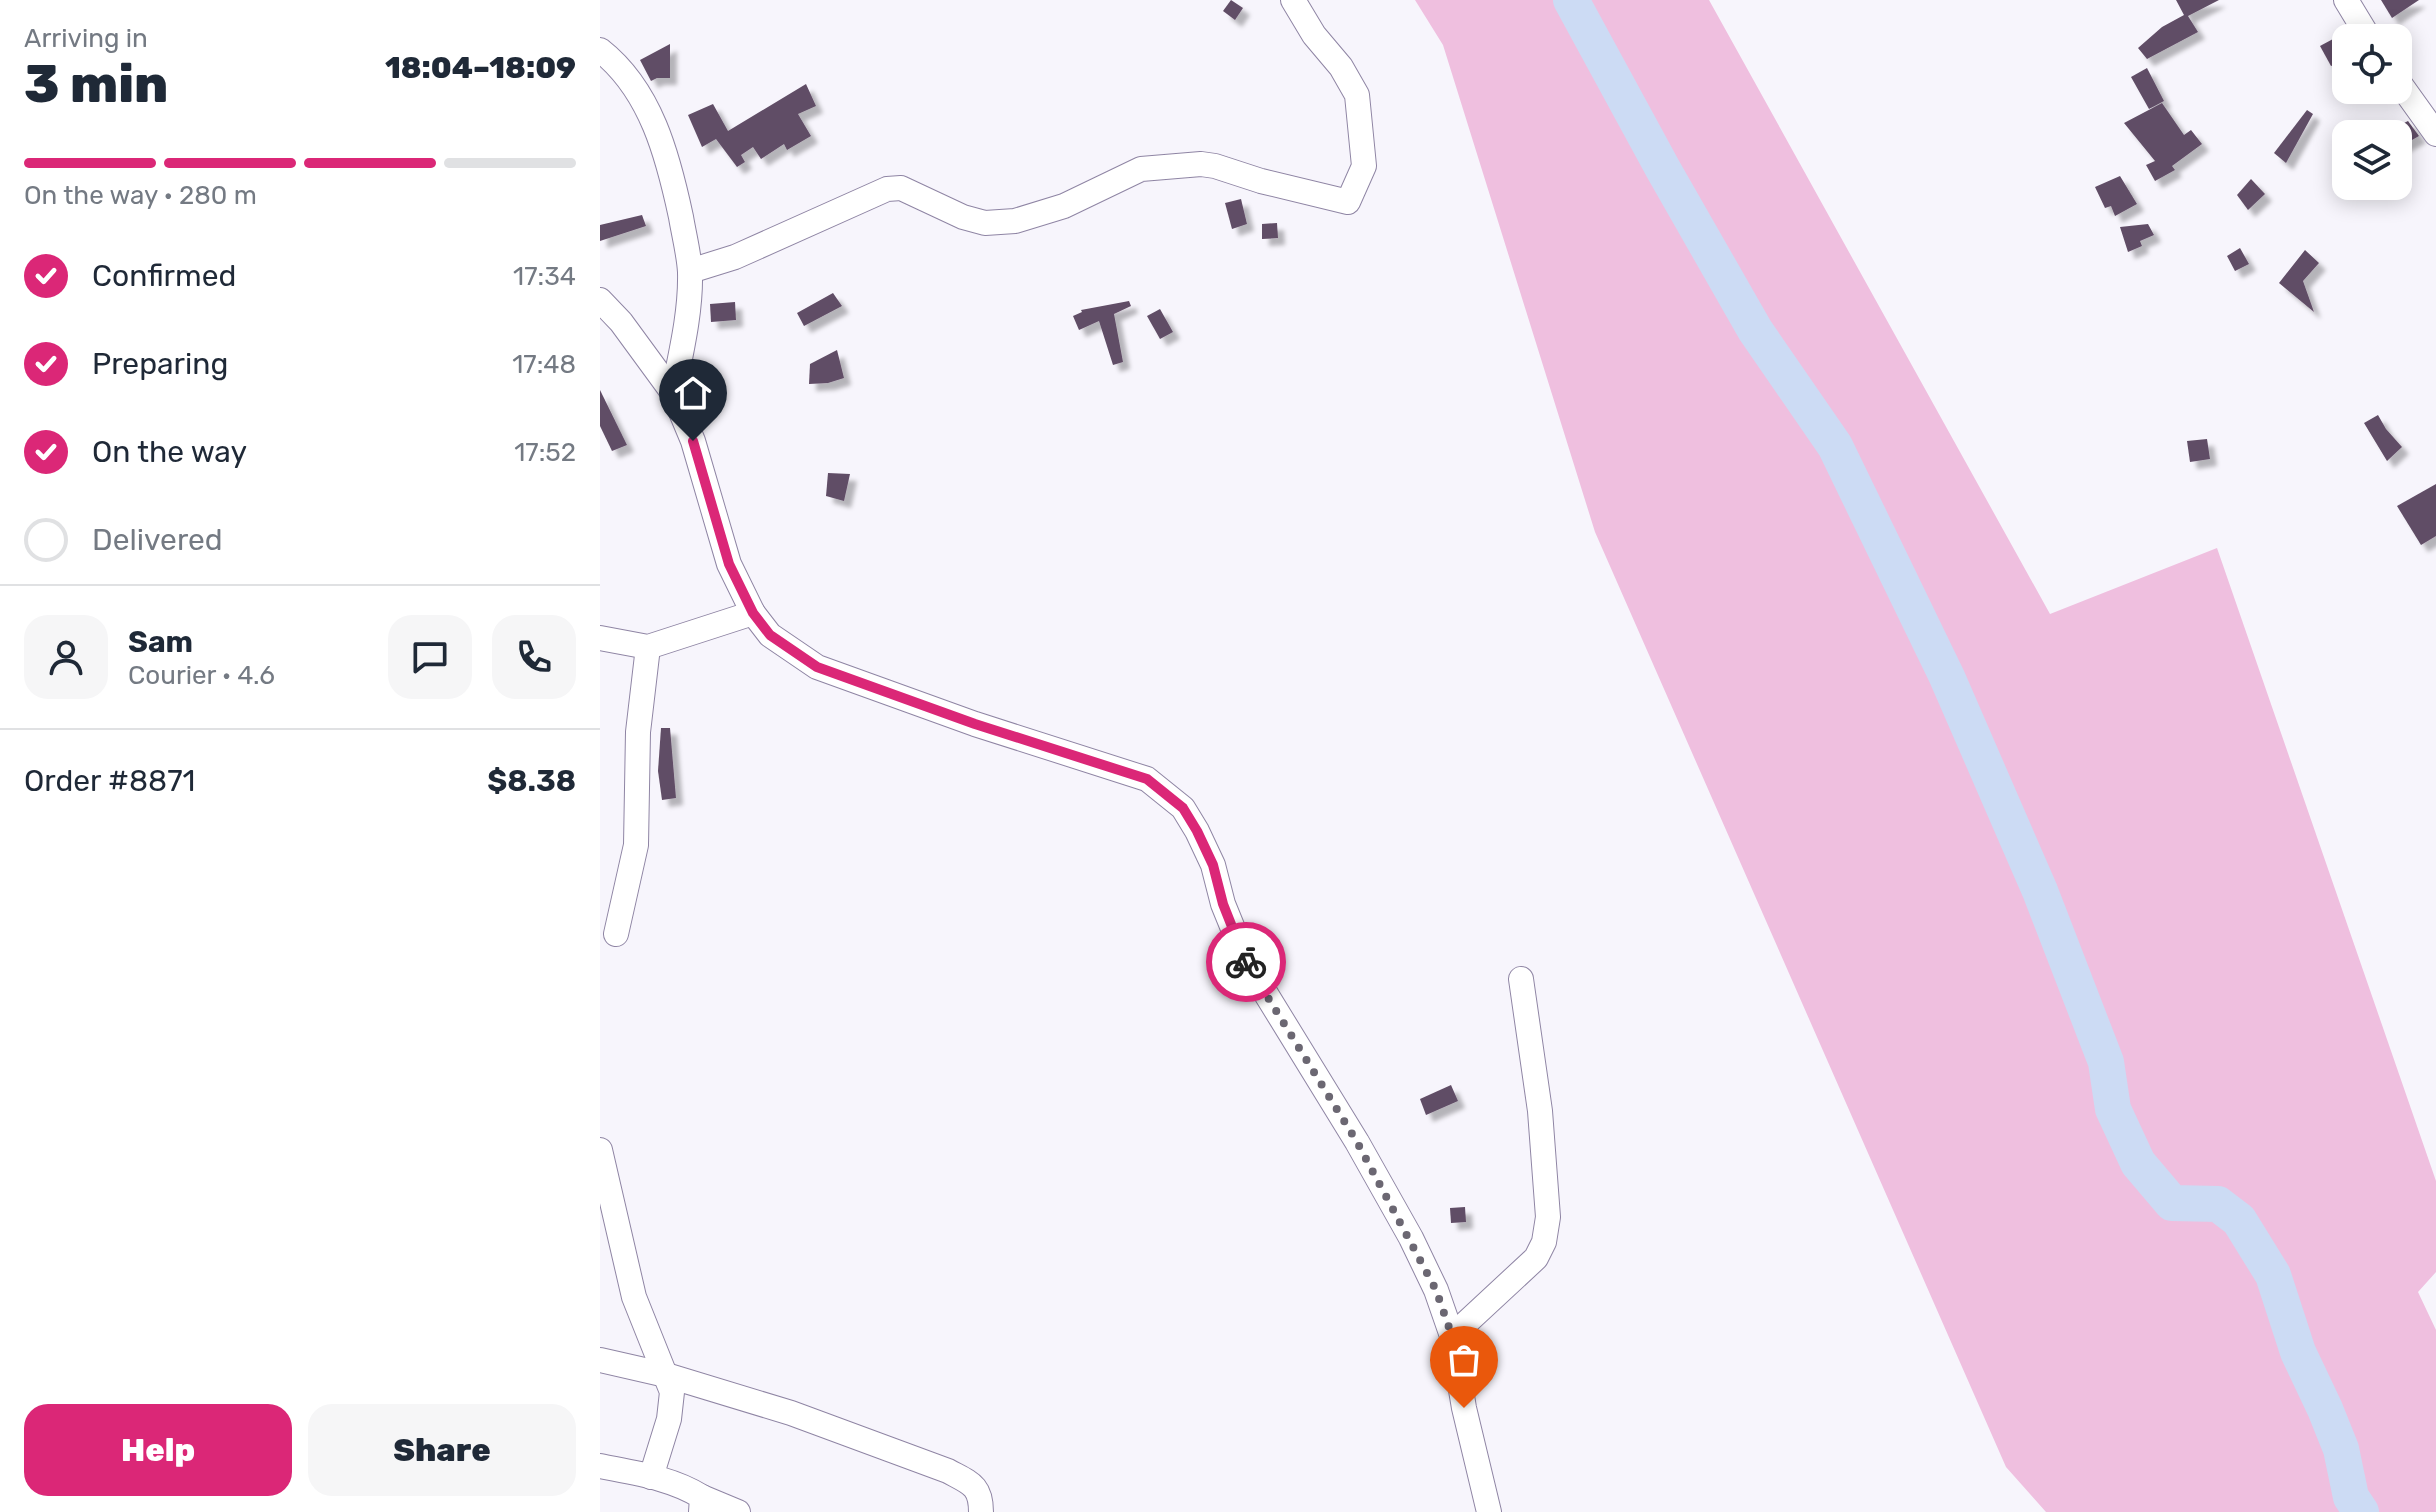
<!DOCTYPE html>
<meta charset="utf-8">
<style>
body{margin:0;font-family:Rubik,sans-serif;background:#f6f6f7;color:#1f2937;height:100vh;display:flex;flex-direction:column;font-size:30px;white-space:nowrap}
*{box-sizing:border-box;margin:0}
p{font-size:26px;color:#747a83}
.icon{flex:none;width:44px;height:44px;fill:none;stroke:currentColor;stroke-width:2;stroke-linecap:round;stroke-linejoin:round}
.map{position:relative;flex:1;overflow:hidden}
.side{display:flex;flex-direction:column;background:#fff;width:600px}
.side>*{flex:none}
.buttons{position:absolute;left:1732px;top:24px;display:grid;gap:16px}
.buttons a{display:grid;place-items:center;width:80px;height:80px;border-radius:16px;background:#fff;box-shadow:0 4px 20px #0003;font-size:40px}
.pin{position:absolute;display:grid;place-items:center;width:68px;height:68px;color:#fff;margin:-82px -34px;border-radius:50% 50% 50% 0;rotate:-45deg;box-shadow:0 0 8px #0007}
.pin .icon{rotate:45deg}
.courier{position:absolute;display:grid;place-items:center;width:80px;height:80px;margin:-40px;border:6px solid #db2777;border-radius:50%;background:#fff;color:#222;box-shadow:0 2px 10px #0007}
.head em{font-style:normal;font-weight:800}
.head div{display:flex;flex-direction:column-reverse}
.head{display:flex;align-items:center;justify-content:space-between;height:136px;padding:0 24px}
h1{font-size:52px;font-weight:800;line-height:60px}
.bar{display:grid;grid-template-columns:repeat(4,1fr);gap:12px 8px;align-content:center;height:96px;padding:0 24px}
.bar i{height:10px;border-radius:6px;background:#e0e1e3}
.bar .selected{background:#db2777}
.bar p{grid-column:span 4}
.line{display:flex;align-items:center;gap:20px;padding:0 24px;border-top:2px solid #e0e1e3}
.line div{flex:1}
.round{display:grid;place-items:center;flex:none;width:84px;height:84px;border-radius:24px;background:#f6f6f7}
ol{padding:0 24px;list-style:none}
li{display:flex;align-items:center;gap:24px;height:88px}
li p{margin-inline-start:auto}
li .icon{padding:8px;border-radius:50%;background:#db2777;color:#fff;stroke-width:4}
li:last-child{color:#747a83}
li i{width:44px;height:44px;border:4px solid #e0e1e3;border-radius:50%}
.action{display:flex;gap:16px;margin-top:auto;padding:16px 24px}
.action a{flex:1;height:92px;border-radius:24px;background:#db2777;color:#fff;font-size:32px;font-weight:800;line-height:92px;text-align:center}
.action a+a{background:#f6f6f7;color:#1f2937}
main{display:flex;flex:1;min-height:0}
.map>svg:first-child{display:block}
.green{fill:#efbfdf}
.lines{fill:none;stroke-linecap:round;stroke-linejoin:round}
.river{stroke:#ccdbf4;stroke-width:36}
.building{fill:#614d66;filter:url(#shadow)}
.street-casing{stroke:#8f85a4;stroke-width:26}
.street{stroke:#fff;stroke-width:24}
.done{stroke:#6b6772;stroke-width:8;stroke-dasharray:0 14.4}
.route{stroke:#db2777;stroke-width:10}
</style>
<main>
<section class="side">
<div class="head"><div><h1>3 min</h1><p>Arriving in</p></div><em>18:04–18:09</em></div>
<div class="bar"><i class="selected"></i><i class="selected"></i><i class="selected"></i><i></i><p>On the way · 280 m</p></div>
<ol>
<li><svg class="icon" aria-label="check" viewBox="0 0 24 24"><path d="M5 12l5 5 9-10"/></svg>Confirmed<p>17:34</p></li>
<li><svg class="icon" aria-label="check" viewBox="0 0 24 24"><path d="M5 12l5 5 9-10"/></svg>Preparing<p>17:48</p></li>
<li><svg class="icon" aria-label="check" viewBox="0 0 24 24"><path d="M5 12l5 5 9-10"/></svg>On the way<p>17:52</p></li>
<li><i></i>Delivered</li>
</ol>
<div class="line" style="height:144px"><a class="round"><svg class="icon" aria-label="person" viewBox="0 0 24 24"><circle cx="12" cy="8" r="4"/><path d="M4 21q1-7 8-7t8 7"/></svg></a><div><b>Sam</b><p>Courier · 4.6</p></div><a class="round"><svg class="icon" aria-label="chat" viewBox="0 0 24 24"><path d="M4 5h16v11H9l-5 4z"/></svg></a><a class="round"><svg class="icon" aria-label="phone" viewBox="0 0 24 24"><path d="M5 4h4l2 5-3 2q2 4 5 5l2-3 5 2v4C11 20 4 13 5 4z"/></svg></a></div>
<div class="line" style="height:104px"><div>Order #8871</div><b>$8.38</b></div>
<div class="action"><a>Help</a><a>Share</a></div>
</section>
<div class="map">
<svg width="1836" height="1512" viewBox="0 0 1836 1512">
<defs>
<filter id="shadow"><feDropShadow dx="7" dy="7" stdDeviation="2" flood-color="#0004"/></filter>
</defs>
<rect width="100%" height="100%" fill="#f7f5fc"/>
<path class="green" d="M815,0H1109L1450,614L1617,548L1836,1181V1272L1818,1292L1836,1330V1512H1446L1406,1467L995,532L843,45Z"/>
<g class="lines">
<path class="river" d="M971,0L1063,169L1155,330L1235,446L1347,677L1440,891L1506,1062L1513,1109L1538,1163L1572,1203L1618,1204L1639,1220L1673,1275L1698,1352L1725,1409L1741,1449L1751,1497L1761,1512"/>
</g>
<g class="building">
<path d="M631,0L643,8L635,20L623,11Z"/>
<path d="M1576,0H1619L1588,16L1598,32L1547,59L1538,48L1562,27L1584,15Z"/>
<path d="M1781,0H1819L1792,18Z"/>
<path d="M1746,32V61L1731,66L1720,46Z"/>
<path d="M70,44V78H57L51,81L40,60Z"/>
<path d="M1547,68L1564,101L1549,109L1531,77Z"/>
<path d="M206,84L216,106L198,114L211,136L187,150L184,144L161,159L153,147L141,155L145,162L137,167L116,139L102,147L88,115L113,104L128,131Z"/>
<path d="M1562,103L1584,135L1591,130L1602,144L1572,166L1575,170L1555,181L1546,165L1555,161L1524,123Z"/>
<path d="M1707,110L1713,114L1686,163L1674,153Z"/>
<path d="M1808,121L1819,136L1798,148V126Z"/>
<path d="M1520,176L1537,204L1515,216L1511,206L1505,208L1495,187Z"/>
<path d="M1651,179L1665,194L1648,210L1637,195Z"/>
<path d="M641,199L647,224L632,229L625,203Z"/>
<path d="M42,215L46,226L0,241V225Z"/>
<path d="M677,223L678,238L662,239V224Z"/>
<path d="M1548,224L1554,235L1540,241L1542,246L1528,252L1520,227Z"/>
<path d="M1640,248L1649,264L1635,271L1627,256Z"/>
<path d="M1705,250L1719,263L1703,281L1714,312L1679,283Z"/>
<path d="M233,293L242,306L204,326L197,313Z"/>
<path d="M529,301L531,306L514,314L523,362L513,365L499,321L479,330L473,316L482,312L481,310Z"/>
<path d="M135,302L136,320L111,322L110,304Z"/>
<path d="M560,309L573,332L560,339L547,316Z"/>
<path d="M237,350L244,378L228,383L209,384L210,364Z"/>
<path d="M0,390L27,445L12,451L0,426Z"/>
<path d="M1778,415L1786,429L1802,447L1787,461L1764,423Z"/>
<path d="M1607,439L1610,459L1590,462L1587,441Z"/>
<path d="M228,473L250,474L244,501L226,496Z"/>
<path d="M1836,484V536L1821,545L1797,506Z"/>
<path d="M61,728H70L76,798L62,800L58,771Z"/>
<path d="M851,1085L858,1101L826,1115L820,1099Z"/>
<path d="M865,1207L866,1222L851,1223L850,1208Z"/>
</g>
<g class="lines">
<g class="street-casing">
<g id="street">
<path d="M1746,0L1769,38"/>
<path d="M0,50C51,90 68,156 81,217C84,235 89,254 90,272C91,312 81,353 73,393"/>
<path d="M1798,81L1836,134"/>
<path d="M90,271L135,257L287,189L301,188L363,217L385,223L415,221L464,206L541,169L601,164L615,166L661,181L748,202L764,166L757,95L741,67L714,35L693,0"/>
<path d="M0,300L21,322L73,393L93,441L129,564L153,613L170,635L217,667L375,724L547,779L583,808L597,831L613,865L623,904L647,963L757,1142L811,1238L836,1290L852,1336L864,1408L889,1512"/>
<path d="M0,638L48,647L153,613"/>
<path d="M16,934L36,845L38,732L48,647"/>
<path d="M0,1150L34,1297L72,1392L69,1419L51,1477"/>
<path d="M852,1336L936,1258L944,1242L948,1217L940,1111L921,979"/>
<path d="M0,1360L66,1375L191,1413L348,1471C370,1483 381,1485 381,1512"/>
<path d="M0,1466C35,1473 72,1478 102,1497L101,1512"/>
<path d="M102,1497L138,1512"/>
</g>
</g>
<use href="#street" class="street"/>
</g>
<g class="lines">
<path class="done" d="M646,962L757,1142L836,1290L852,1336L864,1408"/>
<path class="route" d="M93,441L129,564L153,613L170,635L217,667L375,724L547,779L583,808L597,831L613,865L623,904L646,962"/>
</g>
</svg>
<div class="buttons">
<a><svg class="icon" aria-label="locate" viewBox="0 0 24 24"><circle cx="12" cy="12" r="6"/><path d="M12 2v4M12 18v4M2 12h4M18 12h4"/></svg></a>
<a><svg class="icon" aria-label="layers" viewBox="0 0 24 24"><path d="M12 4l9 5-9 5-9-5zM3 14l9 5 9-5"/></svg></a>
</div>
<div class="pin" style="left:864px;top:1408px;background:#ea580c"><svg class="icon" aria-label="bag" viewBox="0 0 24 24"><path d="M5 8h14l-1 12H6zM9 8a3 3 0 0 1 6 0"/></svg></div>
<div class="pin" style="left:93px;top:441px;background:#1f2937"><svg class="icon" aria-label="home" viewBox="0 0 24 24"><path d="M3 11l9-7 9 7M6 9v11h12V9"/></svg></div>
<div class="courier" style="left:646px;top:962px"><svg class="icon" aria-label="bike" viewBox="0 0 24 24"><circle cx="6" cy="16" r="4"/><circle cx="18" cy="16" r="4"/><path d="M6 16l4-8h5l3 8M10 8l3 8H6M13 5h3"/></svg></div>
</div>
</main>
